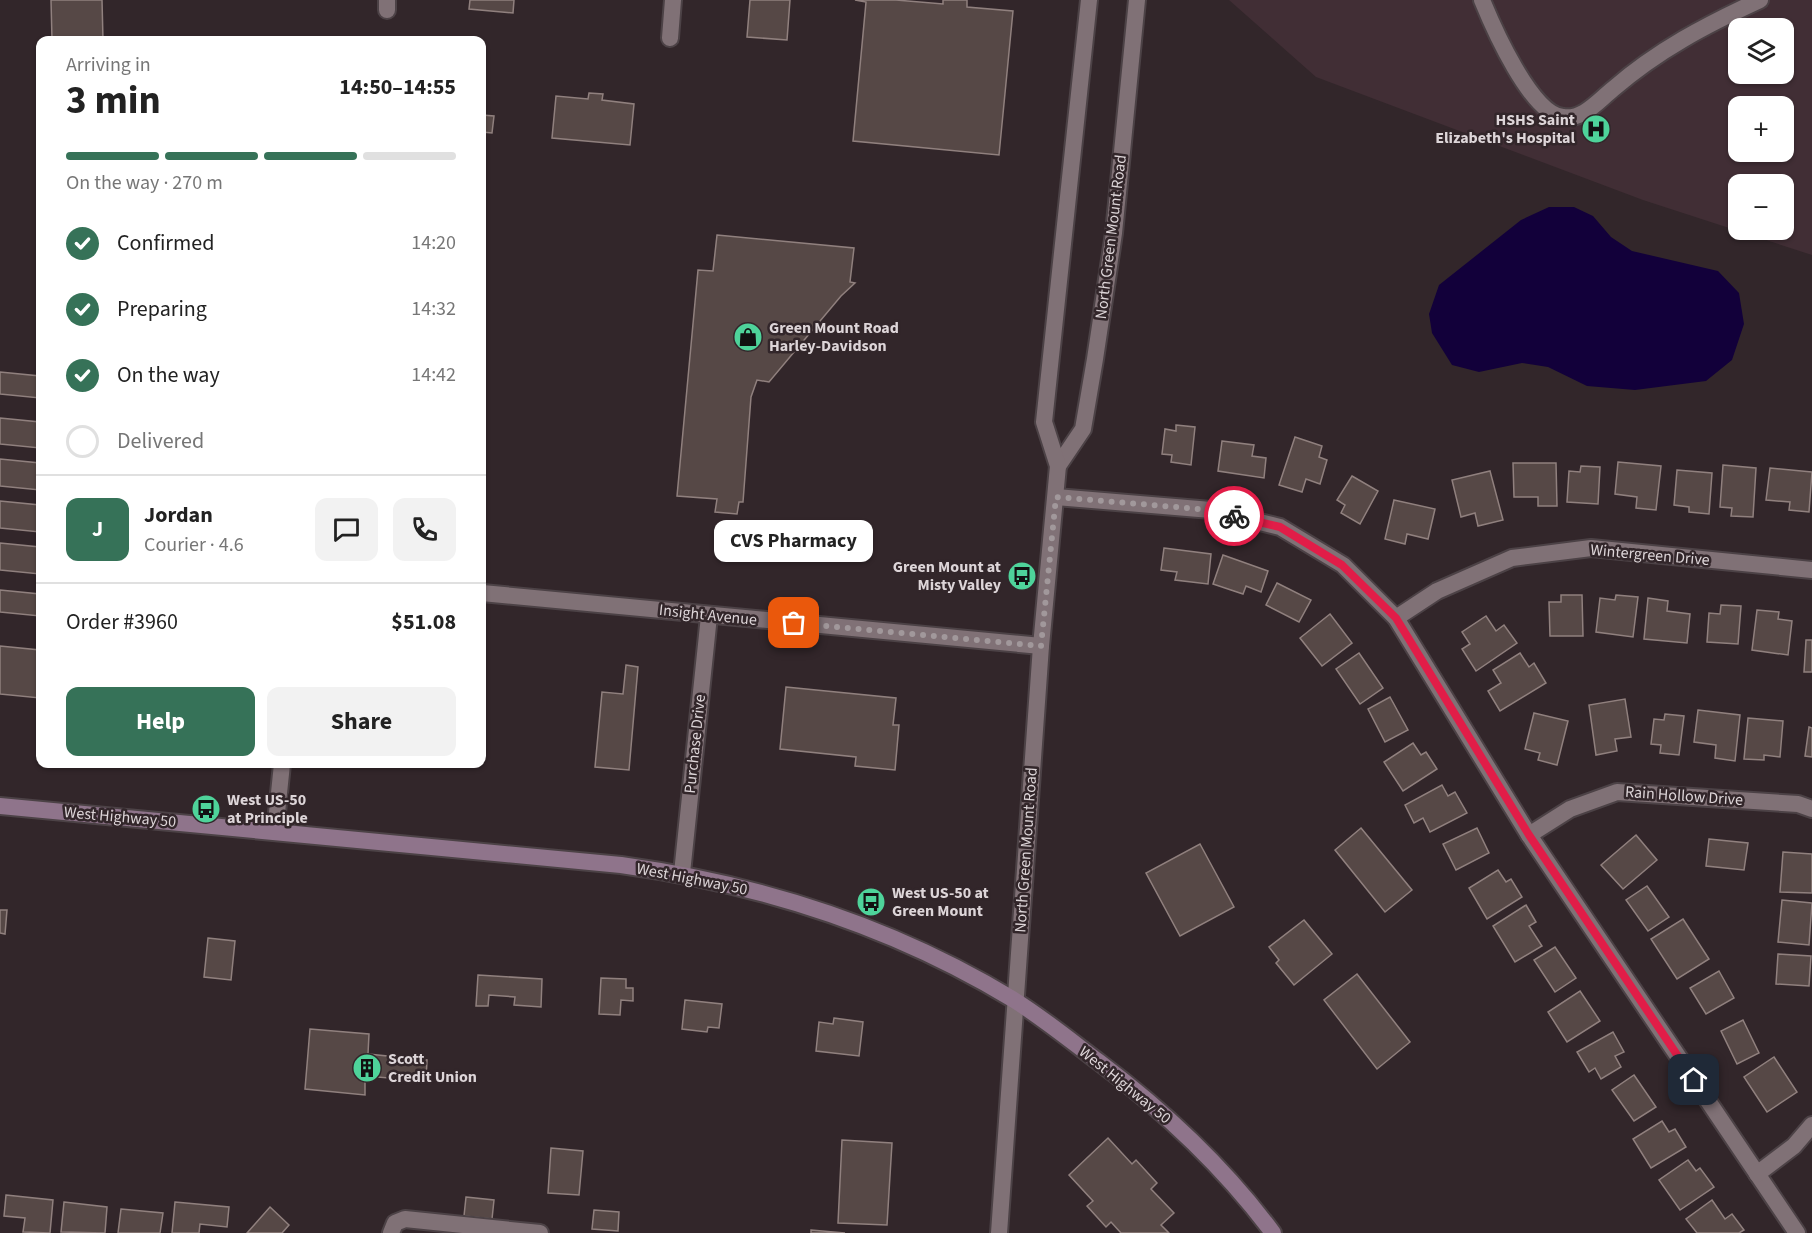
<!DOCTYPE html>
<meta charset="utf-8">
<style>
body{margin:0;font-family:"Source Sans 3",sans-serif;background:#f2f2f2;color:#222;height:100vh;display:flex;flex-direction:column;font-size:22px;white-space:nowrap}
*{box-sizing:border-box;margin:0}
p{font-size:20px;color:#767676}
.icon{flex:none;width:33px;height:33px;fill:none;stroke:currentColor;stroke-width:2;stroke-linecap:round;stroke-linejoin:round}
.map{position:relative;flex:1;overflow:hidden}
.details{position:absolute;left:36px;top:36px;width:450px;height:732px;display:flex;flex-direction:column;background:#fff;border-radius:12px;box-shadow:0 2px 4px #0004}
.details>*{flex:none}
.fabs{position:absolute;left:1728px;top:18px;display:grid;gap:12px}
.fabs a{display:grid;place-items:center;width:66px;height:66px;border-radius:12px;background:#fff;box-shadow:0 2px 4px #0004;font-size:30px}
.pin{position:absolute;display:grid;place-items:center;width:51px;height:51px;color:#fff;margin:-26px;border-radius:12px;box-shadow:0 3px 9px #0006}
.courier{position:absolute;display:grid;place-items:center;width:60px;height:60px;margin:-30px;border:4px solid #e11d48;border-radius:50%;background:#fff;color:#222;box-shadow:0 2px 8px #0007}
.bubble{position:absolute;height:42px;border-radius:12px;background:#fff;box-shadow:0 2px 4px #0004;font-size:20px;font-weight:700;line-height:42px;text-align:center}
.summary em{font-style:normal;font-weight:700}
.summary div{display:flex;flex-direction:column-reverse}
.summary{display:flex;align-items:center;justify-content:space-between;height:102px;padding:0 30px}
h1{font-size:39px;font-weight:700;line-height:45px}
.bar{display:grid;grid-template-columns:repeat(4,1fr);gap:9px 6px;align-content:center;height:72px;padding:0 30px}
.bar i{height:8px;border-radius:4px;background:#e0e0e0}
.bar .selected{background:#367258}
.bar p{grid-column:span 4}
.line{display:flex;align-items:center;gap:15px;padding:0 30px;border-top:2px solid #e0e0e0}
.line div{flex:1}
.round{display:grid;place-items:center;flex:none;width:63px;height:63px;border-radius:12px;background:#f2f2f2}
ol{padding:0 30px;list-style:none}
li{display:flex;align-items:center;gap:18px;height:66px}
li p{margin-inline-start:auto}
li .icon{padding:6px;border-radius:50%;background:#367258;color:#fff;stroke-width:4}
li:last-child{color:#767676}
li i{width:33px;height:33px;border:3px solid #e0e0e0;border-radius:50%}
.primary-button{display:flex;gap:12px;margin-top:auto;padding:12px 30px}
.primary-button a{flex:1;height:69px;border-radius:12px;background:#367258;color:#fff;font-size:24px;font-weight:700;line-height:69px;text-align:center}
.primary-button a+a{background:#f2f2f2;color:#222}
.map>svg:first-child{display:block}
.built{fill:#412e35;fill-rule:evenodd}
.water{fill:#12003a}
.building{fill:#564846;stroke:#90807e;stroke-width:1.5}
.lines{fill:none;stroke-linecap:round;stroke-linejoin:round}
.minor-casing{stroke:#4c4246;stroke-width:20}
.tertiary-casing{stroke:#4c4246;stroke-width:20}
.secondary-casing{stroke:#4c4246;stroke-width:20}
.minor{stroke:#807176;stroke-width:16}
.tertiary{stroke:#807176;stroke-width:16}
.secondary{stroke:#8f748b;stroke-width:16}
.done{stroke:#a1989b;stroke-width:6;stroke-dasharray:0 10.8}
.route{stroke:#e11d48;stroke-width:8}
.labels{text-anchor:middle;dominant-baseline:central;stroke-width:5;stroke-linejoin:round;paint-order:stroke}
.poi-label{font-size:16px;font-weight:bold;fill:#ddd5d8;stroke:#32262a;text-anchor:start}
.street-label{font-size:16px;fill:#ddd5d8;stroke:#32262a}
</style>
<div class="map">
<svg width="1812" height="1233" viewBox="0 0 1812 1233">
<rect width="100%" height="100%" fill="#32262a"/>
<path class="built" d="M1229,0H1812V255L1643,200L1316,77ZM1738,28H1784V74H1738ZM1738,106H1784V152H1738ZM1738,184H1784V230H1738Z"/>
<path class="water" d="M1549,207H1574L1593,216L1611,237L1632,251L1718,271L1739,293L1744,324L1732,360L1706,381L1635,390L1587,386L1548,367L1522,363L1479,372L1452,365L1432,333L1429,314L1439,285L1521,220Z"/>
<g class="building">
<path d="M51,0H102L103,40H52Z"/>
<path d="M470,0H514L513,13L469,9Z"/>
<path d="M750,0H790L787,40L747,37Z"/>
<path d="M896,0L943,4V0H967V7L1013,11L999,155L853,141L866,2L855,0Z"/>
<path d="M482,83L485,84L482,115L494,116L492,133L482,132Z"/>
<path d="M589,93L603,94L602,100L634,104L630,145L552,138L556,96L588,99Z"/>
<path d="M717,235L854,248L850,282L855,283L841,296L769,382L757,380L751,397L743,502H739L737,514L715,512L717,499L677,496L698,270L713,271Z"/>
<path d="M0,372L40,376V398L0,394Z"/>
<path d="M0,418L40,422V448L0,444Z"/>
<path d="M1176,425L1195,427L1191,465L1171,462L1172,455L1162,454L1165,429L1176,431Z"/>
<path d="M1295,437L1322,446L1319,457L1327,460L1320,484L1306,479L1302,492L1279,485Z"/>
<path d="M1222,441L1254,445L1252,456L1266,458L1264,478L1218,471Z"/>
<path d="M0,459L40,463V490L0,486Z"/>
<path d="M1618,462L1661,466L1656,510L1636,508L1637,497L1615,494Z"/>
<path d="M1513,463H1556L1557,506H1538V497H1514Z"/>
<path d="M1723,465L1756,468L1753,517L1731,516L1732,508L1720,507Z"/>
<path d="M1581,466L1600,467L1598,504L1567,502L1569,471L1580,472Z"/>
<path d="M1770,468L1812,472L1809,512L1789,510L1790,502L1766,500Z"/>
<path d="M1677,470L1712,473L1709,514L1689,512V507L1674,505Z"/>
<path d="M1490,471L1503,520L1478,526L1475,513L1461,517L1452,480Z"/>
<path d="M1352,476L1378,491L1360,524L1341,513L1345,505L1337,500Z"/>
<path d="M1394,500L1435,509L1428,539L1407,534L1405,544L1385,539Z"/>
<path d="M0,501L40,505V532L0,528Z"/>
<path d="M0,543L40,547V574L0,570Z"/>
<path d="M1164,548L1211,554L1208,584L1175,580L1177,572L1161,570Z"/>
<path d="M1223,555L1268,571L1261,592L1246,586L1243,594L1213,584Z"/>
<path d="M1277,583L1311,600L1299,622L1266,605Z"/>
<path d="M0,590L40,594V616L0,612Z"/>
<path d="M1561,595H1582L1583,636H1550L1549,602H1561Z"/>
<path d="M1616,595L1638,597L1633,637L1596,632L1600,598L1615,600Z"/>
<path d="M1648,598L1668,601L1667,611L1690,614L1687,643L1644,639Z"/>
<path d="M1721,605L1741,606L1738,644L1707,642L1709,613L1720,614Z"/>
<path d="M1757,610L1779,612L1778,619L1792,621L1788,655L1752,650Z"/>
<path d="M1330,614L1352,643L1322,666L1300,638Z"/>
<path d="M1486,616L1496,631L1504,625L1517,643L1476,671L1462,649L1470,644L1462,632Z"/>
<path d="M1806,640H1812V672H1804Z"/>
<path d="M0,646L40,650V698L0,694Z"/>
<path d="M1359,653L1383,688L1360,704L1336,669Z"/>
<path d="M1520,653L1529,667L1534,663L1546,683L1500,711L1488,691L1501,683L1493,670Z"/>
<path d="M626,665L638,667L629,770L595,767L602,692L623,694Z"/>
<path d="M786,687L896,698L893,725H899L895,770L855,766L856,757L780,749Z"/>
<path d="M1390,697L1408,730L1385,742L1368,709Z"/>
<path d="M1625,699L1631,737L1615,739L1617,751L1596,755L1589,705Z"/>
<path d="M1698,710L1740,715L1735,761L1715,758L1716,745L1694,742Z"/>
<path d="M1534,713L1568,721L1557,765L1538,760L1540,753L1525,749Z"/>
<path d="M1665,714L1684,716L1679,755L1660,753L1661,745L1651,744L1654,719L1664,720Z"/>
<path d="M1748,718L1783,721L1780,757L1764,755V760L1744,759Z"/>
<path d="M1809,727L1812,728V757L1805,756Z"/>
<path d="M1413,743L1421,755L1426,752L1437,769L1403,791L1384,762Z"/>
<path d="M1442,785L1448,796L1455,792L1467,813L1430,832L1423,818L1414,823L1405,805Z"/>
<path d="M1361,828L1412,890L1385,912L1335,850Z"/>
<path d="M1477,828L1489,853L1456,870L1443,844Z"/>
<path d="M1636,835L1657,860L1623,889L1601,865Z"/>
<path d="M1709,839L1748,843L1744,870L1706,866Z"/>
<path d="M1200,844L1234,907L1180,936L1146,873Z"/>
<path d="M1783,852L1812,854V893L1780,892Z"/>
<path d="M1498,870L1506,882L1511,879L1522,897L1487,919L1469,888Z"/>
<path d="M1647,886L1669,917L1648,931L1626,900Z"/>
<path d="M1782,900L1812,903L1809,945L1778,942Z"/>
<path d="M1526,905L1536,922L1529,926L1542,946L1515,962L1493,926Z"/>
<path d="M0,910H7L5,934L0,933Z"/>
<path d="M1683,919L1709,959L1677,979L1651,939Z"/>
<path d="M1304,920L1332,954L1294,985L1276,963L1279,960L1269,947Z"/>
<path d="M208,938L235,941L231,980L204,977Z"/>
<path d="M1555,947L1576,978L1555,992L1534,960Z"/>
<path d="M1778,954L1811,956L1809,986L1776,984Z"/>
<path d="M1719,971L1734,998L1706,1014L1690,988Z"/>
<path d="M1357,974L1410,1042L1377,1069L1324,1000Z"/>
<path d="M478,975L542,979L541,1007L514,1005L515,997L489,995L488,1006H476Z"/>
<path d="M601,978L626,979V988H633V1001L621,1000L620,1015L599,1014Z"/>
<path d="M1580,991L1600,1021L1567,1042L1548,1012Z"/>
<path d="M685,1000L722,1004L719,1028L708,1027L707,1032L682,1029Z"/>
<path d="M834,1018L863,1022L859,1056L816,1051L819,1022L833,1024Z"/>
<path d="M1743,1020L1759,1053L1737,1064L1721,1031Z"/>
<path d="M310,1029L369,1034L368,1054L427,1060L426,1081L365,1076V1095L305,1089Z"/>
<path d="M1613,1032L1624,1052L1615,1056L1621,1067L1601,1079L1595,1068L1589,1072L1577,1052Z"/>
<path d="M1774,1057L1797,1092L1767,1112L1744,1077Z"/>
<path d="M1634,1075L1656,1107L1634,1121L1612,1090Z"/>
<path d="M1662,1121L1669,1132L1675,1129L1686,1147L1651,1168L1633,1139Z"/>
<path d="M1108,1138L1132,1164L1136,1160L1157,1183L1151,1189L1174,1213L1161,1225L1169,1233H1121L1111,1222L1106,1227L1087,1206L1093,1201L1069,1175Z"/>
<path d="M842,1140L892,1143L887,1225L838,1223Z"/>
<path d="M551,1148L583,1151L579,1195L548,1193Z"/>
<path d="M1688,1160L1696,1171L1700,1168L1714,1187L1680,1210L1659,1180Z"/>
<path d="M6,1195L53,1200L50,1233L23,1232L25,1218L4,1216Z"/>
<path d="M466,1197L494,1200L492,1219L464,1216Z"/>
<path d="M1712,1200L1725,1219L1732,1214L1744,1230L1739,1233H1697L1686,1219Z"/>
<path d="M64,1202L107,1207L105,1233L61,1232Z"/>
<path d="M175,1202L229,1207L227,1227L200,1224L199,1233H172Z"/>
<path d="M270,1207L289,1225L282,1233H247Z"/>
<path d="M121,1209L163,1213L160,1233H118Z"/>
<path d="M594,1210L619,1212L618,1231L592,1229Z"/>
<path d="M811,1230L845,1233H811Z"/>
</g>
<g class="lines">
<g class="minor-casing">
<g id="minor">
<path d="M1482,0C1493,27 1531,114 1563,117C1583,120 1598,101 1613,89C1658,50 1706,25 1760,0"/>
<path d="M387,10V0"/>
<path d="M670,38L673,0"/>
<path d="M1056,497L1211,510L1280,527L1343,565L1396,618L1529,835L1797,1233"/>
<path d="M482,593L1041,646"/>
<path d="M1396,618L1437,591L1512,558L1591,548L1812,570"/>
<path d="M275,832L282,764"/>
<path d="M1529,835L1570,809L1617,792L1798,804L1812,809"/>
<path d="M682,873L709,616"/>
<path d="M1757,1174L1794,1146L1812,1125"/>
<path d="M391,1233L395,1223L405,1219L540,1233"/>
</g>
</g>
<g class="tertiary-casing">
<g id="tertiary">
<path d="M1058,466L1083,429L1095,359L1114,233L1137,0"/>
<path d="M999,1233L1041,646L1058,466L1044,422L1089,0"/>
</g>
</g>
<g class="secondary-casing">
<path id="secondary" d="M0,806L621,865C759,884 894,927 1014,1000C1043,1018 1071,1041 1099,1062C1164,1111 1224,1167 1273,1233"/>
</g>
<use href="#minor" class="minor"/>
<use href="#tertiary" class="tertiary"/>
<use href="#secondary" class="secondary"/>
</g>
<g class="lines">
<path class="done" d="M794,623L1041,646L1056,497L1211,510L1234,516"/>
<path class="route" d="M1234,516L1280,527L1342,565L1396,618L1529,835L1694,1080"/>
</g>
<defs>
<g id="hospital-disc" transform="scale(1.5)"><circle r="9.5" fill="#4ed39a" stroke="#32262a"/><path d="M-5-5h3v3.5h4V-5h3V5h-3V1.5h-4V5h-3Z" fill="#111"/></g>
<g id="shop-disc" transform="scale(1.5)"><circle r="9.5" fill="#4ed39a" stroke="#32262a"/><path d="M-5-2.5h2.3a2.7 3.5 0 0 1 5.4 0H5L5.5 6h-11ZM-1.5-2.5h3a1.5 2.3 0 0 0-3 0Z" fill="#111"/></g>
<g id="bus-disc" transform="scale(1.5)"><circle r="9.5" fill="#4ed39a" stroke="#32262a"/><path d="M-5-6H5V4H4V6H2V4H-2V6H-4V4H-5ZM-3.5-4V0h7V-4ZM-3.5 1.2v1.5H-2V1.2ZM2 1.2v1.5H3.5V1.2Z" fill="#111"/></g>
<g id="building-disc" transform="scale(1.5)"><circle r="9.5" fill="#4ed39a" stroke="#32262a"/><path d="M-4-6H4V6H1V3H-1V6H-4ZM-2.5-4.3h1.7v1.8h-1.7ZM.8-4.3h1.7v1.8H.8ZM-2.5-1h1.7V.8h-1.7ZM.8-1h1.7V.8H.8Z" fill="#111"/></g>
</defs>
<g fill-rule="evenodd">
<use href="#hospital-disc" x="1596" y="129"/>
<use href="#shop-disc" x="748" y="337"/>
<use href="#bus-disc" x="1022" y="576"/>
<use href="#bus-disc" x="206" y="809"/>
<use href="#bus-disc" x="871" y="902"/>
<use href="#building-disc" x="367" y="1068"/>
</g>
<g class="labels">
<g class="poi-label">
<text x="1575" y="120" text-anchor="end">HSHS Saint<tspan x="1575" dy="18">Elizabeth's Hospital</tspan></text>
<text x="769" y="328">Green Mount Road<tspan x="769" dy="18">Harley-Davidson</tspan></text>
<text x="1001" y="567" text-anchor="end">Green Mount at<tspan x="1001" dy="18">Misty Valley</tspan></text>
<text x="227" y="800">West US-50<tspan x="227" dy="18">at Principle</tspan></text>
<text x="892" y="893">West US-50 at<tspan x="892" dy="18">Green Mount</tspan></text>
<text x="388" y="1059">Scott<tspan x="388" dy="18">Credit Union</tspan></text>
</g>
<g class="street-label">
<text transform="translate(1111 237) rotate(-83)">North Green Mount Road</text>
<text transform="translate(1650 555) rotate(5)">Wintergreen Drive</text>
<text transform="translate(708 615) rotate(6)">Insight Avenue</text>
<text transform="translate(695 744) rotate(-84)">Purchase Drive</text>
<text transform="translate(1684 796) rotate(4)">Rain Hollow Drive</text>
<text transform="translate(120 817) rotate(5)">West Highway 50</text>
<text transform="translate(1026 850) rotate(-86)">North Green Mount Road</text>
<text transform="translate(692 879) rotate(11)">West Highway 50</text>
<text transform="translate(1125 1085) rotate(39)">West Highway 50</text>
</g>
</g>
</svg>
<div class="fabs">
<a><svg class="icon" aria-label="layers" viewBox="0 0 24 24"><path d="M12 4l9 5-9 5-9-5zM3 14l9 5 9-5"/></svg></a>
<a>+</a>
<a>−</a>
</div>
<div class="pin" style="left:794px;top:623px;background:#ea580c"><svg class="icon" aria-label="bag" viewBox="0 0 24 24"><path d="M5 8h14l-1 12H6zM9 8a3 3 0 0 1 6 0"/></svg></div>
<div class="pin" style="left:1694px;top:1080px;background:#1f2937"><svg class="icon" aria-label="home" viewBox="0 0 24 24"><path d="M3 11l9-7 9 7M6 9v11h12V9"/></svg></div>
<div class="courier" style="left:1234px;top:516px"><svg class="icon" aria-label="bike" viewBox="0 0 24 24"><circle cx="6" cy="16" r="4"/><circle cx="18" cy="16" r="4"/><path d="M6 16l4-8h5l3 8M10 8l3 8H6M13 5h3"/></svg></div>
<div class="bubble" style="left:714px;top:520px;width:159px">CVS Pharmacy</div>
<section class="details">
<div class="summary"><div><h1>3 min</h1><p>Arriving in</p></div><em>14:50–14:55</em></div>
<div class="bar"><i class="selected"></i><i class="selected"></i><i class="selected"></i><i></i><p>On the way · 270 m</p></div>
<ol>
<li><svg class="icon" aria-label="check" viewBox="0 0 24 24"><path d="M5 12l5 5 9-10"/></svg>Confirmed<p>14:20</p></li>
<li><svg class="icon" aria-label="check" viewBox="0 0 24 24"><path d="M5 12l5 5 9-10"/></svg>Preparing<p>14:32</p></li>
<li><svg class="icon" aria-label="check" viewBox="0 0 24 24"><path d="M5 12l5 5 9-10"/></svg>On the way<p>14:42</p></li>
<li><i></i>Delivered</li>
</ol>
<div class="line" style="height:108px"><b class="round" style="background:#367258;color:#fff">J</b><div><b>Jordan</b><p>Courier · 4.6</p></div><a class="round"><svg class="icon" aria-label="chat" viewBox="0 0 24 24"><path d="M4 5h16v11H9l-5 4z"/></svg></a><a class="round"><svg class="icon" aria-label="phone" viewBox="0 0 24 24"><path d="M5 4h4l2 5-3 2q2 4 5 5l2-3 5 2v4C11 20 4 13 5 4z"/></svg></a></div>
<div class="line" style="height:78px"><div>Order #3960</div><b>$51.08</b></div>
<div class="primary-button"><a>Help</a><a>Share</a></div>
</section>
</div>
